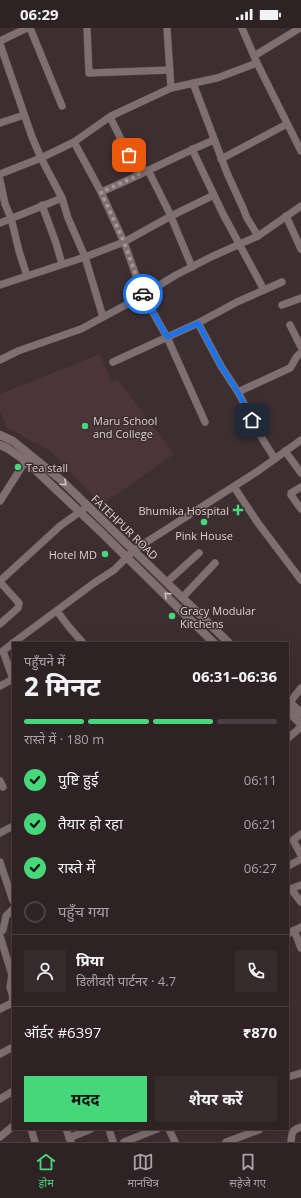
<!DOCTYPE html>
<html lang="hi">
<meta charset="utf-8">
<style>
body{margin:0;font-family:"Open Sans","Noto Sans Devanagari",sans-serif;background:#362a2d;color:#f1f3f6;height:100vh;display:flex;flex-direction:column;font-size:15px;white-space:nowrap}
*{box-sizing:border-box;margin:0}
p{font-size:13px;color:#a7a4a7}
.icon{flex:none;width:22px;height:22px;fill:none;stroke:currentColor;stroke-width:2;stroke-linecap:round;stroke-linejoin:round}
.map{position:relative;flex:1;overflow:hidden}
.panel{position:absolute;left:12px;top:614px;width:277px;height:488px;display:flex;flex-direction:column;background:#2e2225;border-radius:0px;box-shadow:0 4px 16px #0002,0 0 0 1px #493f42}
.panel>*{flex:none}
.pin{position:absolute;display:grid;place-items:center;width:34px;height:34px;color:#fff;margin:-17px;border-radius:8px;box-shadow:0 2px 6px #0006}
.courier{position:absolute;display:grid;place-items:center;width:40px;height:40px;margin:-20px;border:3px solid #1a73e8;border-radius:50%;background:#fff;color:#222;box-shadow:0 1px 5px #0007}
.overview em{font-style:normal;font-weight:700}
.overview div{display:flex;flex-direction:column-reverse}
.overview{display:flex;align-items:center;justify-content:space-between;height:68px;padding:0 12px}
h1{font-size:26px;font-weight:700;line-height:30px}
.bar{display:grid;grid-template-columns:repeat(4,1fr);gap:6px 4px;align-content:center;height:48px;padding:0 12px}
.bar i{height:5px;border-radius:3px;background:#493f42}
.bar .current{background:#46d77a}
.bar p{grid-column:span 4}
.line{display:flex;align-items:center;gap:10px;padding:0 12px;border-top:1px solid #493f42}
.line div{flex:1}
.round{display:grid;place-items:center;flex:none;width:42px;height:42px;border-radius:0px;background:#362a2d}
ol{padding:0 12px;list-style:none}
li{display:flex;align-items:center;gap:12px;height:44px}
li p{margin-inline-start:auto}
li .icon{padding:4px;border-radius:50%;background:#46d77a;color:#111;stroke-width:4}
li:last-child{color:#a7a4a7}
li i{width:22px;height:22px;border:2px solid #493f42;border-radius:50%}
.button{display:flex;gap:8px;margin-top:auto;padding:8px 12px}
.button a{flex:1;height:46px;border-radius:0px;background:#46d77a;color:#111;font-size:16px;font-weight:700;line-height:46px;text-align:center}
.button a+a{background:#362a2d;color:#f1f3f6}
.status{display:flex;justify-content:space-between;align-items:center;height:28px;padding:0 20px;background:#2e2225;direction:ltr}
.status svg{height:11px;fill:currentColor}
.dock{display:flex;justify-content:space-around;align-items:center;height:56px;border-top:1px solid #493f42;background:#2e2225;font-size:11px;color:#a7a4a7}
.dock a{display:grid;justify-items:center;gap:2px}
.dock .current{color:#46d77a}
.map>svg:first-child{display:block}
.built{fill:#4b3539}
.lines{fill:none;stroke-linecap:round;stroke-linejoin:round}
.minor-casing{stroke:#574a4d;stroke-width:8}
.tertiary-casing{stroke:#574a4d;stroke-width:9}
.minor{stroke:#806f72;stroke-width:7}
.tertiary{stroke:#806f72;stroke-width:8}
.oneway{stroke:#cdc2c4}
.done{stroke:#a4989a;stroke-width:4;stroke-dasharray:0 7.2}
.route{stroke:#1a73e8;stroke-width:5}
.poi-dot{fill:#46d77a;stroke:#3d2e31;stroke-width:1.5}
.labels{text-anchor:middle;dominant-baseline:central;stroke-width:3;stroke-linejoin:round;paint-order:stroke}
.poi-label{font-size:11px;fill:#dbd1d3;stroke:#3d2e31;text-anchor:start}
.street-label{font-size:11px;fill:#dbd1d3;stroke:#3d2e31}
</style>
<div class="status"><b>06:29</b><svg viewBox="0 0 49 12"><path d="M0 12V9h3v3zM5 12V6h3v6zM10 12V3h3v9zM15 12V0h3v12zM26 1h20v11H26zM47 4h2v5h-2z"/></svg></div>
<div class="map">
<svg width="301" height="1114" viewBox="0 0 301 1114">
<rect width="100%" height="100%" fill="#3d2e31"/>
<path class="built" d="M100,326L111,354L118,352L174,426L102,477L50,423L6,399L0,381V366Z"/>
<g class="lines">
<g class="minor-casing">
<g id="minor">
<path d="M30,0L62,78"/>
<path d="M87,0L89,45L170,42"/>
<path d="M167,0L171,60"/>
<path d="M242,0L257,35L301,123"/>
<path d="M0,13L27,0"/>
<path d="M0,16L32,109L41,130L62,170L68,190L85,229L103,289"/>
<path d="M254,28L300,0"/>
<path d="M193,55L227,145L243,180L247,190L258,208"/>
<path d="M110,89L139,147"/>
<path d="M0,95L24,87"/>
<path d="M192,121L223,186L264,262"/>
<path d="M221,131L287,96"/>
<path d="M148,142L169,184L192,239"/>
<path d="M0,146L41,130L74,114"/>
<path d="M0,152L5,176L11,190L19,223L27,248"/>
<path d="M101,164C139,148 176,128 214,112"/>
<path d="M42,177L56,215L62,236"/>
<path d="M286,188L301,221"/>
<path d="M0,195L62,170"/>
<path d="M0,257L85,229L124,214L171,188L214,167"/>
<path d="M282,277L301,270"/>
<path d="M198,295L221,338L238,364L263,412L275,431"/>
<path d="M290,297L301,319"/>
<path d="M0,332L18,323L81,301L135,272L176,247L211,229L258,208L301,178"/>
<path d="M113,334L198,295L237,274L282,254"/>
<path d="M238,364L290,340C294,335 295,328 301,325"/>
<path d="M205,394L167,309L143,267L124,214L101,164L74,114L111,88L171,60L217,50L257,35"/>
<path d="M285,423L301,445"/>
<path d="M234,459L258,495L301,552"/>
<path d="M301,459L291,465V467L301,481"/>
<path d="M0,473L28,429"/>
<path d="M0,553L60,498L88,478"/>
<path d="M0,554L19,575L18,580L0,596"/>
<path d="M167,554L199,525"/>
<path d="M182,570L215,535"/>
<path d="M57,583L69,599L83,615"/>
<path d="M13,615L94,555L114,542L134,522L258,443L301,412"/>
<path d="M0,658L13,651L3,623L13,615"/>
<path d="M290,674L301,660"/>
<path d="M288,710L301,699"/>
<path d="M0,753L3,759"/>
<path d="M0,805L13,798"/>
<path d="M301,806L293,812L301,827"/>
<path d="M0,834L13,873"/>
<path d="M288,838L301,831"/>
<path d="M291,861L301,874"/>
<path d="M288,862L301,857"/>
<path d="M294,902L301,920"/>
<path d="M0,904L3,902L6,888L13,881"/>
<path d="M288,906L301,899"/>
<path d="M0,908L12,947L10,959L13,969L12,974L10,976L0,981"/>
<path d="M0,1026L13,1019"/>
<path d="M288,1049L301,1045"/>
<path d="M0,1071L13,1063"/>
<path d="M31,1101L35,1114"/>
<path d="M66,1101L71,1114"/>
<path d="M109,1101L113,1114"/>
<path d="M169,1101L175,1114"/>
<path d="M0,1109L13,1098"/>
<path d="M69,1110L91,1101"/>
<path d="M124,1114L157,1101"/>
<path d="M226,1114L259,1102"/>
<path d="M291,1114C292,1105 291,1102 301,1099"/>
</g>
</g>
<g class="tertiary-casing">
<g id="tertiary">
<path d="M0,407L13,413L61,452L229,615"/>
<path d="M0,417L7,420L26,433L101,504L214,615"/>
<path d="M288,673L301,685"/>
<path d="M288,683L301,696"/>
</g>
</g>
<use href="#minor" class="minor"/>
<use href="#tertiary" class="tertiary"/>
</g>
<defs><path id="oneway-chevron" d="M-2-3.5L2.5 0L-2 3.5" fill="none" stroke-width="1.6" stroke-linecap="round" stroke-linejoin="round"/></defs>
<g class="oneway">
<use href="#oneway-chevron" transform="translate(64 455) rotate(43)"/>
<use href="#oneway-chevron" transform="translate(167 567) rotate(-136)"/>
</g>
<g class="lines">
<path class="done" d="M129,127L139,147L101,164L124,214L143,266"/>
<path class="route" d="M143,266L167,309L198,295L221,338L238,364L252,392"/>
</g>
<g class="poi-dot">
<circle cx="85" cy="398" r="4"/>
<circle cx="18" cy="439" r="4"/>
<path d="M236 476h4v4h4v4h-4v4h-4v-4h-4v-4h4z"/>
<circle cx="204" cy="494" r="4"/>
<circle cx="105" cy="526" r="4"/>
<circle cx="172" cy="588" r="4"/>
</g>
<g class="labels">
<g class="poi-label">
<text x="93" y="392">Maru School<tspan x="93" dy="13">and College</tspan></text>
<text x="26" y="439">Tea stall</text>
<text x="229" y="482" text-anchor="end">Bhumika Hospital</text>
<text x="204" y="507" text-anchor="middle">Pink House</text>
<text x="97" y="526" text-anchor="end">Hotel MD</text>
<text x="180" y="582">Gracy Modular<tspan x="180" dy="13">Kitchens</tspan></text>
</g>
<g class="street-label">
<text transform="translate(125 499) rotate(44)">FATEHPUR ROAD</text>
</g>
</g>
</svg>
<div class="pin" style="left:129px;top:127px;background:#ea580c"><svg class="icon" aria-label="bag" viewBox="0 0 24 24"><path d="M5 8h14l-1 12H6zM9 8a3 3 0 0 1 6 0"/></svg></div>
<div class="pin" style="left:252px;top:392px;background:#1f2937"><svg class="icon" aria-label="home" viewBox="0 0 24 24"><path d="M3 11l9-7 9 7M6 9v11h12V9"/></svg></div>
<div class="courier" style="left:143px;top:266px"><svg class="icon" aria-label="car" viewBox="0 0 24 24"><path d="M5 17H2v-5l4-1 3-4h7l3 4 3 1v5h-3M9 17h6M6 11h13"/><circle cx="7" cy="17" r="2"/><circle cx="17" cy="17" r="2"/></svg></div>
<section class="panel">
<div class="overview"><div><h1>2 मिनट</h1><p>पहुँचने में</p></div><em>06:31–06:36</em></div>
<div class="bar"><i class="current"></i><i class="current"></i><i class="current"></i><i></i><p>रास्ते में · 180 m</p></div>
<ol>
<li><svg class="icon" aria-label="check" viewBox="0 0 24 24"><path d="M5 12l5 5 9-10"/></svg>पुष्टि हुई<p>06:11</p></li>
<li><svg class="icon" aria-label="check" viewBox="0 0 24 24"><path d="M5 12l5 5 9-10"/></svg>तैयार हो रहा<p>06:21</p></li>
<li><svg class="icon" aria-label="check" viewBox="0 0 24 24"><path d="M5 12l5 5 9-10"/></svg>रास्ते में<p>06:27</p></li>
<li><i></i>पहुँच गया</li>
</ol>
<div class="line" style="height:72px"><a class="round"><svg class="icon" aria-label="person" viewBox="0 0 24 24"><circle cx="12" cy="8" r="4"/><path d="M4 21q1-7 8-7t8 7"/></svg></a><div><b>प्रिया</b><p>डिलीवरी पार्टनर · 4.7</p></div><a class="round"><svg class="icon" aria-label="phone" viewBox="0 0 24 24"><path d="M5 4h4l2 5-3 2q2 4 5 5l2-3 5 2v4C11 20 4 13 5 4z"/></svg></a></div>
<div class="line" style="height:52px"><div>ऑर्डर #6397</div><b>₹870</b></div>
<div class="button"><a>मदद</a><a>शेयर करें</a></div>
</section>
</div>
<nav class="dock">
<a class="current"><svg class="icon" aria-label="home" viewBox="0 0 24 24"><path d="M3 11l9-7 9 7M6 9v11h12V9"/></svg>होम</a>
<a><svg class="icon" aria-label="map" viewBox="0 0 24 24"><path d="M3 6l6-2 6 2 6-2v14l-6 2-6-2-6 2zM9 4v14M15 6v14"/></svg>मानचित्र</a>
<a><svg class="icon" aria-label="saved" viewBox="0 0 24 24"><path d="M7 4h10v16l-5-4-5 4z"/></svg>सहेजे गए</a>
</nav>
